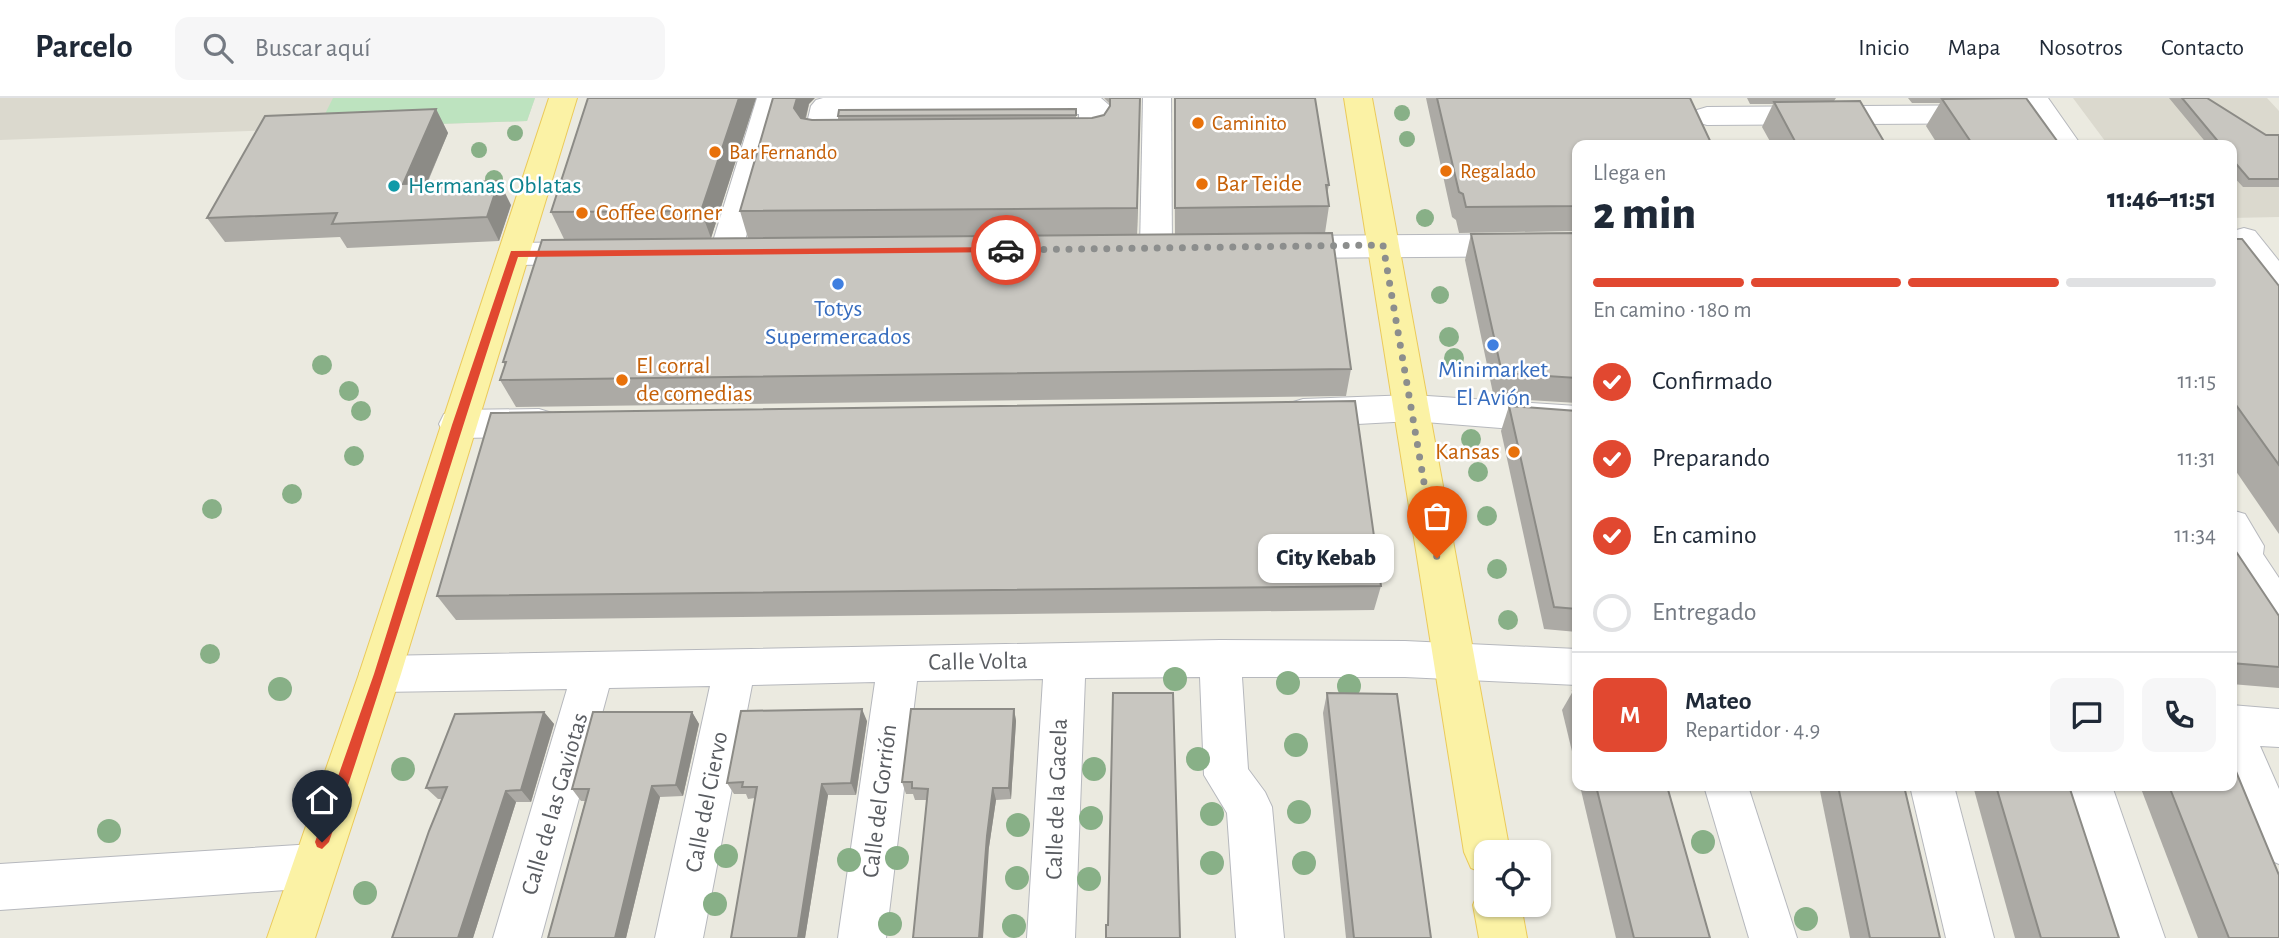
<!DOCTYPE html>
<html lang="es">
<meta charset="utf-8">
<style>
body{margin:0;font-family:"Alegreya Sans",sans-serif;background:#f6f6f7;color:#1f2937;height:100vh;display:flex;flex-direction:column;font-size:26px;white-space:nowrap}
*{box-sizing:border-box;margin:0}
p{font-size:23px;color:#747a83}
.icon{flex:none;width:38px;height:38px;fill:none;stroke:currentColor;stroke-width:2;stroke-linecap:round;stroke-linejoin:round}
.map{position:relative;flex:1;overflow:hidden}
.details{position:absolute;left:1572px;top:42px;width:665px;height:651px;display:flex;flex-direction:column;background:#fff;border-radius:14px;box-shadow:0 2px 5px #0004}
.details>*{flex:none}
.buttons{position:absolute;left:1474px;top:742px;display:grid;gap:14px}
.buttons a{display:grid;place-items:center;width:77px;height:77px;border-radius:14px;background:#fff;box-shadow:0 2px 5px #0004;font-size:35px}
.pin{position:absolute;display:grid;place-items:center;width:60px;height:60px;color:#fff;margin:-72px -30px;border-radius:50% 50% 50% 0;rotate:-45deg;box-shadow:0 0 7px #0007}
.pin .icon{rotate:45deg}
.courier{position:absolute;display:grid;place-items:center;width:70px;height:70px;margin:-35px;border:5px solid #e14830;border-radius:50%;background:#fff;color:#222;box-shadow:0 2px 9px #0007}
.bubble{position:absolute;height:49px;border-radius:14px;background:#fff;box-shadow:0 2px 5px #0004;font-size:23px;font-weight:800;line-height:49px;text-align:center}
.head em{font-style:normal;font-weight:800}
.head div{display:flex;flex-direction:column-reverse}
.head{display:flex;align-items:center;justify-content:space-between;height:119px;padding:0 21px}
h1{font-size:46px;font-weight:800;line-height:52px}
.bar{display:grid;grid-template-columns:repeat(4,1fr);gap:10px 7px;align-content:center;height:84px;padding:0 21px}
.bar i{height:9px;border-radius:5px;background:#e0e1e3}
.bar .selected{background:#e14830}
.bar p{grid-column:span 4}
.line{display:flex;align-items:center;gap:18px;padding:0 21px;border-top:2px solid #e0e1e3}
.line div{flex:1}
.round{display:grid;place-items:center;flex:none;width:74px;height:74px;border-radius:14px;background:#f6f6f7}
ol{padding:0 21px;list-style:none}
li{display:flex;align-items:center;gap:21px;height:77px}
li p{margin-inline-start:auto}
li .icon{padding:7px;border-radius:50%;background:#e14830;color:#fff;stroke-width:4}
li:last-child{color:#747a83}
li i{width:38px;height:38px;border:4px solid #e0e1e3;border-radius:50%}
header{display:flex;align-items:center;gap:42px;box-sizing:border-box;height:98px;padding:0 35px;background:#fff;border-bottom:2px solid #e0e1e3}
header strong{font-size:33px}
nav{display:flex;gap:38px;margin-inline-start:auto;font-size:24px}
.search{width:490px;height:63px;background:#f6f6f7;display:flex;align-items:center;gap:18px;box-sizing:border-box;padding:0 24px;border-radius:14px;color:#747a83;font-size:26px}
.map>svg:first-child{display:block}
.education{fill:#dbd9ce}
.green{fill:#bde3bf}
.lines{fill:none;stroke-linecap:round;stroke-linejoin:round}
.minor-casing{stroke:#b6b8bd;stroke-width:2}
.major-casing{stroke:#ebca5a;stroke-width:2}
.minor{fill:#fff;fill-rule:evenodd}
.major{fill:#fbf2a5;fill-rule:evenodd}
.tree{fill:#88b087}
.wall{fill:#acaaa5}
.shaded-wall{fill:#8c8b86}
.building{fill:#c8c6c0;stroke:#8c8b86;stroke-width:2}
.route{fill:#e14830}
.done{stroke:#8c8e8d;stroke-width:7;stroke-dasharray:0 12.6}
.food-dot{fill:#e8710a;stroke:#fff;stroke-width:2.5}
.culture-dot{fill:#0f9aa8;stroke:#fff;stroke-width:2.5}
.shop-dot{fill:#3f7fe0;stroke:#fff;stroke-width:2.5}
.labels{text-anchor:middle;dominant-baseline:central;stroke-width:5;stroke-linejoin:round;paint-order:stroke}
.far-food-label{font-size:21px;fill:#c56008;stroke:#fff;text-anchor:start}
.food-label{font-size:24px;fill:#c56008;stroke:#fff;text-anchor:start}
.culture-label{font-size:24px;fill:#0d838f;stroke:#fff;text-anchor:start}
.shop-label{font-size:24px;fill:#366cbe;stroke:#fff}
.street-label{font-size:24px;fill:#595c61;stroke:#fff}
</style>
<header>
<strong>Parcelo</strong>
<div class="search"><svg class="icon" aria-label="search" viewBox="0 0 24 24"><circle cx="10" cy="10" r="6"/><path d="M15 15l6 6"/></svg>Buscar aquí</div>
<nav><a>Inicio</a><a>Mapa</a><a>Nosotros</a><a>Contacto</a></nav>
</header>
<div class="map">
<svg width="2279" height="840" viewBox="0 0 2279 840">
<rect width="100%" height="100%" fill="#ebeae0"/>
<g class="education">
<path d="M0,0H535L527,23L0,42Z"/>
<path d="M2073,0H2267L2279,13V119L2231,120V47H2108Z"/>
</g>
<path class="green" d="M333,0H535L527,23L318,30Z"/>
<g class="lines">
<g class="minor-casing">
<g id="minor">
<path d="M757,0H785L742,153L737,161L726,164L715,161L710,153Z"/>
<path d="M823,0H1101L1109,7L1108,36L1104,42L1093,45L819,47L808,45L804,38L811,8L816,2ZM1079,16V27L836,29L839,17Z"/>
<path d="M1143,0H1171L1172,151L1167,159L1156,162L1145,159L1140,151Z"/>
<path d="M2019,0H2048L2081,47H2051L2036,25L1707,27L1697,24L1692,18L1697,12L1707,9L2023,7Z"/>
<path d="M2244,130L2255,133L2279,163V196L2267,193L2231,146L2233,133Z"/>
<path d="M1577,136V158L1281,160L1270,157L1265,149L1270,141L1281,138Z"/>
<path d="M591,144L602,147L607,155L602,163L591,166L514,167L503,164L498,156L503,148L514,145Z"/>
<path d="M1412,297L1577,308V336L1412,323L1303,329L1290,325L1285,315L1290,305L1303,301Z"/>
<path d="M539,311L552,315L557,325L552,335L539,339L457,340L444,336L439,326L444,316L457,312Z"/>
<path d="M2231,412L2245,416L2264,448L2263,456L2279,480V530L2265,525L2231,474Z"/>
<path d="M1220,542L1405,543L1577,551V587L1405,579H1242L1248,671L1265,694L1272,709L1284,840H1236L1227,715L1204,677L1200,579L1085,580L1075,840H1027L1043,581L917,583L886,840H838L875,584L752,587L703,840H655L710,588L609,590L541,840H493L567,591L380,594L365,589L359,576L365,563L380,558Z"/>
<path d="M2231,607L2279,611V649L2260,648L2279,691V766L2263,759L2231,683Z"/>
<path d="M1704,688H1748L1797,840H1749Z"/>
<path d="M1910,688H1954L1994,840H1946Z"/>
<path d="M2068,688H2112L2165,840H2117Z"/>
<path d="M314,746L330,752L337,768L330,784L314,790L0,812V766Z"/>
</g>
</g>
<g class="major-casing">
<g id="major">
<path d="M549,0H577L401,576L315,840H267L359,576Z"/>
<path d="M1344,0H1372L1510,754H1486V776L1471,770L1464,754Z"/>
<path d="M1486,788V807H1521L1527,840H1479L1473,807L1480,791Z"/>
</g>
</g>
<use href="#minor" class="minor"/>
<use href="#major" class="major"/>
</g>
<g class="tree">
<circle cx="1402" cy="15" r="8"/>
<circle cx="515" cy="35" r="8"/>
<circle cx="1407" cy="41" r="8"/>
<circle cx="479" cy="52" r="8"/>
<circle cx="494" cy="81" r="9"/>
<circle cx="1425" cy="120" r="9"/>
<circle cx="1440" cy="197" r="9"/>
<circle cx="1449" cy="239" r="10"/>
<circle cx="1454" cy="260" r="10"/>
<circle cx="322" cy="267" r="10"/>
<circle cx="349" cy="293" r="10"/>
<circle cx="361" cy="313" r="10"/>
<circle cx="1471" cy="341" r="10"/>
<circle cx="354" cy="358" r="10"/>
<circle cx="1478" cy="374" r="10"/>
<circle cx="292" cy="396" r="10"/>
<circle cx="212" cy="411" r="10"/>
<circle cx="1487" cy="418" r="10"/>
<circle cx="1497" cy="471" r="10"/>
<circle cx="1508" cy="522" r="10"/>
<circle cx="210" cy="556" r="10"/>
<circle cx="1175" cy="581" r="12"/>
<circle cx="1288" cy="585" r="12"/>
<circle cx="1349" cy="588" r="12"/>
<circle cx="280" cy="591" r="12"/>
<circle cx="1296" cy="647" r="12"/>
<circle cx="1198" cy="661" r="12"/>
<circle cx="403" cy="671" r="12"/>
<circle cx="1094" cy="671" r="12"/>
<circle cx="1299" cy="714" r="12"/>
<circle cx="1212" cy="716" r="12"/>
<circle cx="1091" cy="720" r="12"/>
<circle cx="1018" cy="727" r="12"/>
<circle cx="109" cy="733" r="12"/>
<circle cx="1703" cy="744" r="12"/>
<circle cx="726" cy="758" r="12"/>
<circle cx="897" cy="760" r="12"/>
<circle cx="849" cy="762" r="12"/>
<circle cx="1212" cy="765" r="12"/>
<circle cx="1304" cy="765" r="12"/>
<circle cx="1017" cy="780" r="12"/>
<circle cx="1089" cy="781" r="12"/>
<circle cx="365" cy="795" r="12"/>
<circle cx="715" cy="806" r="12"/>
<circle cx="1806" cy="821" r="12"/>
<circle cx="890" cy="826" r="12"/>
<circle cx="1014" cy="828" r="12"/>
</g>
<g class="wall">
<path d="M588,0H756L711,140H748L740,113L809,6L806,21L812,22H838V18L1076,11V20H1092L1104,17L1110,8V6L1104,0H1140L1137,137L1175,136L1174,0H1315L1329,87L1327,96L1329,108L1325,135L1351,271L1346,298L516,309L500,282L505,267L503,264L564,141L551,114Z"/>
<path d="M1426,0H1690L1577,47V133L1459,135L1456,122L1452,119Z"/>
<path d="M1747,0H1836L1834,3L1886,47H1772L1762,29L1773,6H1750Z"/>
<path d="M1908,0H2026L2060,47H1938L1926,28L1940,5H1912Z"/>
<path d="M2169,0H2207L2266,37H2279V89H2243L2231,76V47H2208Z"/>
<path d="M436,11L448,35L427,86L511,107L499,143L347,150L340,139L225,144L207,120Z"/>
<path d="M1577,135V305L1494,300L1465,162L1471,136Z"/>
<path d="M2231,141L2279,188V436L2231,366Z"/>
<path d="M1509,308L1577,313V534L1544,531L1501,333Z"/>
<path d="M2231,446L2279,518V590L2231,586Z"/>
<path d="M1381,488L1374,512L456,522L437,498Z"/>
<path d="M1573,593H1577V674L1562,612Z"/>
<path d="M1327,595L1431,840H1346L1323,615Z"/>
<path d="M1014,611L1016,623L1011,701L996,702L989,749L926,702H915L913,696H906L902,684Z"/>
<path d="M544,614L554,626L531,704H516L473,840H392L442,701H438L426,690Z"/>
<path d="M692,614L699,626L683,698L660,699L626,840H548L585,703H581L572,691Z"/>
<path d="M867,623L856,697H828L805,840H731L755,700L748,701L746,696H734L727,685Z"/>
<path d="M1580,688H1667L1710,840H1616Z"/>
<path d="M1819,688H1904L1940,840H1850Z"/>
<path d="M1973,688H2069L2119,840H2015Z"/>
<path d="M2140,688H2231L2279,840H2198Z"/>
</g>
<g class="shaded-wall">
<path d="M739,0H756L711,140L701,113Z"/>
<path d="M797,0H815L809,6L801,37L794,10Z"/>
<path d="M1140,0L1137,137V110Z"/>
<path d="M436,11L448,35L416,110L403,86Z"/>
<path d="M499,83L511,107L499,143L487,119Z"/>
<path d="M862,611L867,623L856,697L851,685Z"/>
<path d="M1014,611L1016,623L1011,701L1009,690Z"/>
<path d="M544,614L554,626L531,704L521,692Z"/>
<path d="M692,614L699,626L683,698L676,687Z"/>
<path d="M822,686L828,697L805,840H798Z"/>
<path d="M652,688L660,699L626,840H615Z"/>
<path d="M993,690L996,702L989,749L983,840H979L987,738Z"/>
<path d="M506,693L516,704L473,840H458Z"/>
</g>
<g class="building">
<path d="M588,0H739L701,113L551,114Z"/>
<path d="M773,0H797L794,10L801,20L812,22L1092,20L1104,17L1110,8V0H1140L1137,110L740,113Z"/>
<path d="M1175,0H1315L1329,87H1326L1329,108L1175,110Z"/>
<path d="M1437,0H1690L1712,47H1577V108L1466,109L1463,96L1459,94Z"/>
<path d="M2026,0L2060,47H1973L1942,1Z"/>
<path d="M2182,0H2207L2266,37H2279V81H2249L2231,60V47H2221Z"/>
<path d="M1860,3L1886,47H1797L1774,4Z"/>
<path d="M436,11L403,86L499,83L487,119L332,126L337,115L207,120L265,18Z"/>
<path d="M1076,11V17L838,18L839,12Z"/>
<path d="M1332,135L1351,271L500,282L506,264H503L542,142Z"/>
<path d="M1577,135V280L1502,275L1471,136Z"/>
<path d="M2231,141H2242L2279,188V367L2231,300Z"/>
<path d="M1355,303L1381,488L437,498L491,315Z"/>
<path d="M1509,308L1577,313V511L1554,509Z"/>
<path d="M2231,446L2279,518V569L2231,565Z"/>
<path d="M1573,593H1577V608Z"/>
<path d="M1113,595H1173L1180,840H1106V827H1108Z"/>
<path d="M1327,595L1397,596L1431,840H1354Z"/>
<path d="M862,611L851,685L822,686L798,840H731L757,689H742L743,684L727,685L741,613Z"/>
<path d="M911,611H1014L1009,690H993L987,738L979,840H913L928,691L912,690V684H902Z"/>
<path d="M544,614L521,692L506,693L458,840H392L429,733L447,689L426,690L455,616Z"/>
<path d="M593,614H692L676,687L652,688L615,840H548L589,691H572Z"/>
<path d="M2231,671H2235L2279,777V840H2229L2169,688H2231Z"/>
<path d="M1596,688H1667L1710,840H1634Z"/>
<path d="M1838,688H1904L1940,840H1870Z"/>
<path d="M1996,688H2069L2119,840H2041Z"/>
</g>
<path class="route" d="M1006,149L1011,152L1009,154L518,159C453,354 395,550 329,744L322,751L317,749L315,744L374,576L452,327L511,153Z"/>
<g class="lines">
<path class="done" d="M1006,152L1383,147L1437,460"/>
</g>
<g class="food-dot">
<circle cx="1198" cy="25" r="7"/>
<circle cx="715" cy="54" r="7"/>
<circle cx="1446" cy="73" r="7"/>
<circle cx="1202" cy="86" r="7"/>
<circle cx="582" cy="115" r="7"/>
<circle cx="622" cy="282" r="7"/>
<circle cx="1514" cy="354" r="7"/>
</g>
<circle class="culture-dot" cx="394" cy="88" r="7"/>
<g class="shop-dot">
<circle cx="838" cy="186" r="7"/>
<circle cx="1493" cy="247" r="7"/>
</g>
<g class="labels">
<g class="far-food-label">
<text x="1212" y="25">Caminito</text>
<text x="729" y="54">Bar Fernando</text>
<text x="1460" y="73">Regalado</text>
</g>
<g class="food-label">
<text x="1216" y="86">Bar Teide</text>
<text x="596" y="115">Coffee Corner</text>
<text x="636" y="268">El corral<tspan x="636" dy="28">de comedias</tspan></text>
<text x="1500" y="354" text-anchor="end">Kansas</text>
</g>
<g class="culture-label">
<text x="408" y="88">Hermanas Oblatas</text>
</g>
<g class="shop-label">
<text x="838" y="211">Totys<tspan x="838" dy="28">Supermercados</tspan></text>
<text x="1493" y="272">Minimarket<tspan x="1493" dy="28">El Avión</tspan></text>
</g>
<g class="street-label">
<text transform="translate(978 564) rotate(-1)">Calle Volta</text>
<text transform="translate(1057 701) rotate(-88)">Calle de la Gacela</text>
<text transform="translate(880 703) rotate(-83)">Calle del Gorrión</text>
<text transform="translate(707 704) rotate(-79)">Calle del Ciervo</text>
<text transform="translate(555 706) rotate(-74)">Calle de las Gaviotas</text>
</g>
</g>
</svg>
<div class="buttons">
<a><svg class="icon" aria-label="locate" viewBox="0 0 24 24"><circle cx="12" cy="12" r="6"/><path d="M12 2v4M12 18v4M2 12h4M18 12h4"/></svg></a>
</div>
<div class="pin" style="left:1437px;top:460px;background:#ea580c"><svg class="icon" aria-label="bag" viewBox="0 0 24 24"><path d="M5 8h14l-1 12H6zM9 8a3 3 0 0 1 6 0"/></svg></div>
<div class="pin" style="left:322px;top:744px;background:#1f2937"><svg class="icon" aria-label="home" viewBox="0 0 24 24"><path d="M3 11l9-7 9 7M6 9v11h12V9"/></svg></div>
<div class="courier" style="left:1006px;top:152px"><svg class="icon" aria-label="car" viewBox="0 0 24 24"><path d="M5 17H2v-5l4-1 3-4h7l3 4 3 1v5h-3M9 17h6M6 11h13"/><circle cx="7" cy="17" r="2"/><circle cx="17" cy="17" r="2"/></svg></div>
<div class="bubble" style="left:1258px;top:436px;width:136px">City Kebab</div>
<section class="details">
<div class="head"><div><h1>2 min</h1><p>Llega en</p></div><em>11:46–11:51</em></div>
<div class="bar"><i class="selected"></i><i class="selected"></i><i class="selected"></i><i></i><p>En camino · 180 m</p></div>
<ol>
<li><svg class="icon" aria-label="check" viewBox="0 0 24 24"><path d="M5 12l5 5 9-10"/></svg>Confirmado<p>11:15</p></li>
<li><svg class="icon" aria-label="check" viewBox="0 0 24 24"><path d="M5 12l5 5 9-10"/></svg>Preparando<p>11:31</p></li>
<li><svg class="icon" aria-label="check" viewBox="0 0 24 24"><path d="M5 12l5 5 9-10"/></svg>En camino<p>11:34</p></li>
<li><i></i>Entregado</li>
</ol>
<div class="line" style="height:126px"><b class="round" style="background:#e14830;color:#fff">M</b><div><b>Mateo</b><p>Repartidor · 4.9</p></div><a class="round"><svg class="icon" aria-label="chat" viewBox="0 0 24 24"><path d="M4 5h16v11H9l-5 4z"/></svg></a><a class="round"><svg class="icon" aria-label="phone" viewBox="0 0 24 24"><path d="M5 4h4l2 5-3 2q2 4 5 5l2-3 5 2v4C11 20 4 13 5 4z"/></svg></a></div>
</section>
</div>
